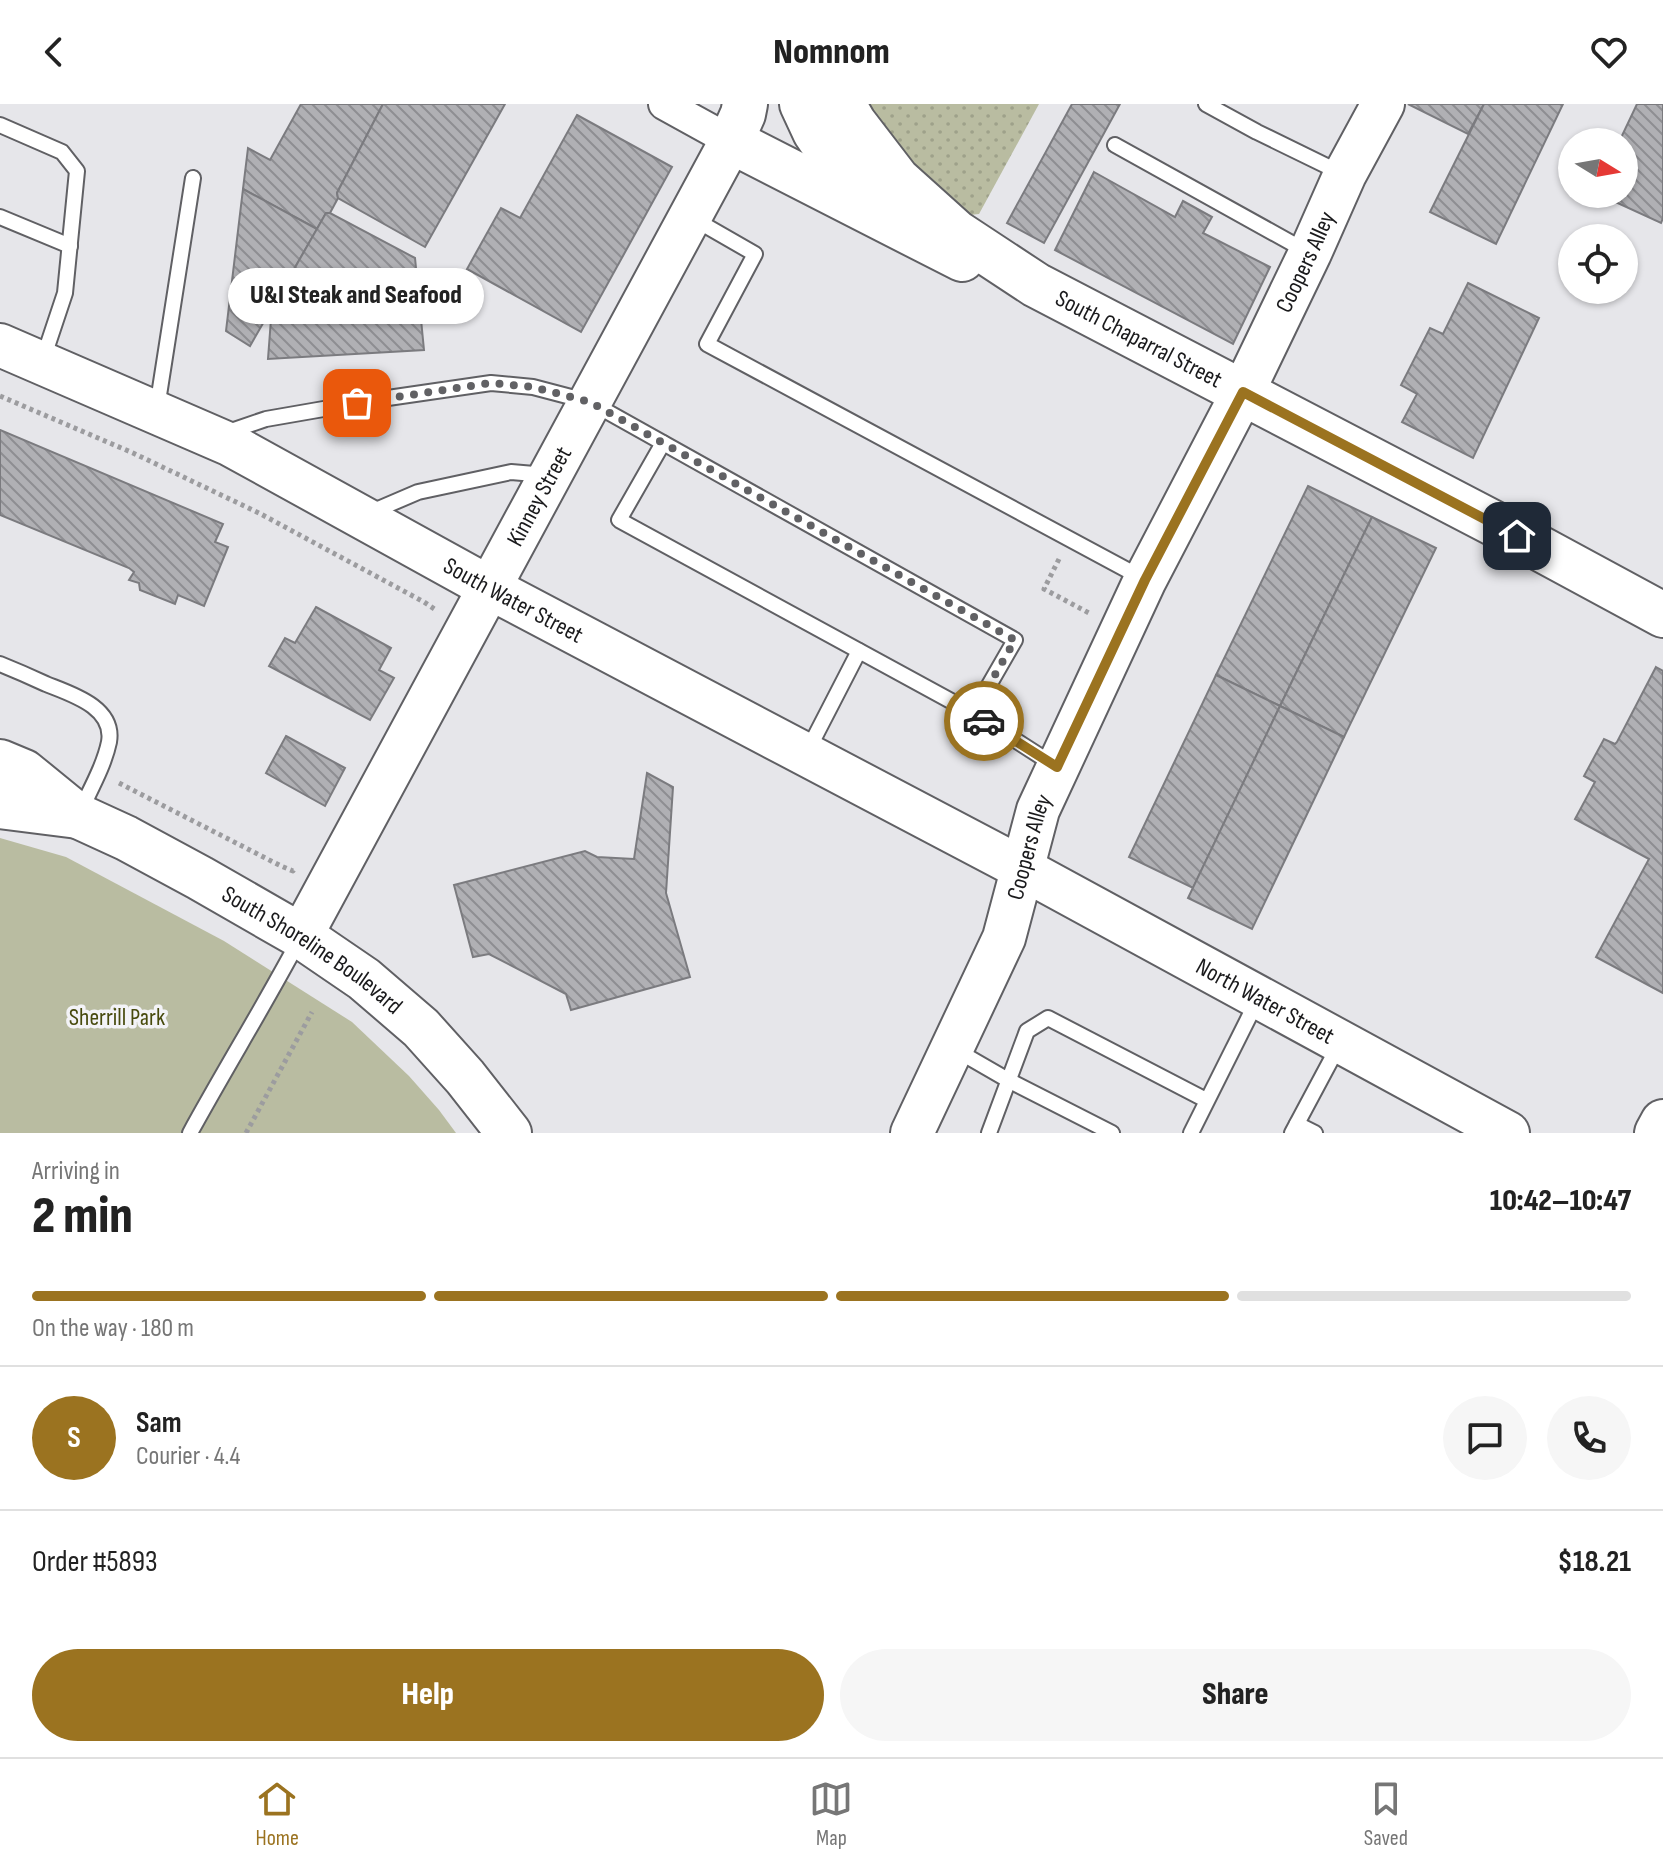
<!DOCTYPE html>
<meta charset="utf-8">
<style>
body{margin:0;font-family:"Sofia Sans Condensed",sans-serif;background:#f6f6f6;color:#222;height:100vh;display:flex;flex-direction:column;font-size:30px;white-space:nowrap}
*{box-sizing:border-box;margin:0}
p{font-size:26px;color:#767676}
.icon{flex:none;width:44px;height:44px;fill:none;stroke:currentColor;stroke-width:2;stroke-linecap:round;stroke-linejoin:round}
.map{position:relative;height:1029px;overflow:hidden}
.drawer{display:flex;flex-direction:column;background:#fff;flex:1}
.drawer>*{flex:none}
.needle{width:52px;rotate:101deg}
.buttons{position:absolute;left:1558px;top:24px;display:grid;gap:16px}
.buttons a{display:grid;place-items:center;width:80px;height:80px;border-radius:50%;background:#fff;box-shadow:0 2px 6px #0004;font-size:40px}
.pin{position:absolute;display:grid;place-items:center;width:68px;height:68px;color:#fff;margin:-34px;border-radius:16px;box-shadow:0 4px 12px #0006}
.courier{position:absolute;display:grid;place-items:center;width:80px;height:80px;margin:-40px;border:6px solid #9b7320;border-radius:50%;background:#fff;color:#222;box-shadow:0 2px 10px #0007}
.bubble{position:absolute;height:56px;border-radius:28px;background:#fff;box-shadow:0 2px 6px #0004;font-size:26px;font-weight:800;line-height:56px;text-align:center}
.head em{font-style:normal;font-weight:800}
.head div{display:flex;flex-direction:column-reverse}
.head{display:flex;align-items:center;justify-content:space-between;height:136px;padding:0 32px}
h1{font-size:52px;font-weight:800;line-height:60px}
.bar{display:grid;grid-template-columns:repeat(4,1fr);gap:12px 8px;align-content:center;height:96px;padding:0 32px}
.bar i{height:10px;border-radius:6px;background:#e0e0e0}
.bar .active{background:#9b7320}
.bar p{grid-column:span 4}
.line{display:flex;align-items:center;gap:20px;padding:0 32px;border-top:2px solid #e0e0e0}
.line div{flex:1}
.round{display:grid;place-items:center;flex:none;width:84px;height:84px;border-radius:42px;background:#f6f6f6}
.primary-button{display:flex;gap:16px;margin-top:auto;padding:16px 32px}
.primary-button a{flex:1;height:92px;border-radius:48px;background:#9b7320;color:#fff;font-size:32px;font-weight:800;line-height:92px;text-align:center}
.primary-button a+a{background:#f6f6f6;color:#222}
header{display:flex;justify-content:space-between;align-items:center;height:104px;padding:0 32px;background:#fff;font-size:36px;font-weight:800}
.dock{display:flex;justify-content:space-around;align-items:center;height:112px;border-top:2px solid #e0e0e0;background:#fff;font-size:22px;color:#767676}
.dock a{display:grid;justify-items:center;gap:4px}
.dock .active{color:#9b7320}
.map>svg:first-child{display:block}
.grass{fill:url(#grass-dots)}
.park{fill:#b9bca1}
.building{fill:url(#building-back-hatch);stroke:#7b7b7f;stroke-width:2}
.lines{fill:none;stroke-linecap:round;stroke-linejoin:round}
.lane-casing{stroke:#606064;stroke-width:18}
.street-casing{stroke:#606064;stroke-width:34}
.secondary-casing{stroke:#606064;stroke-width:46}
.primary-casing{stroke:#606064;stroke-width:48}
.path{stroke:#9c9c9f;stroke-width:5;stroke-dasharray:4 4;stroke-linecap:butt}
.lane{stroke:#fff;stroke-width:14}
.street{stroke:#fff;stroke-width:30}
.secondary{stroke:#fff;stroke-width:42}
.primary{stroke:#fff;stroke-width:44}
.done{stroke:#616164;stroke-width:8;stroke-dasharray:0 14.4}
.route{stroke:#9b7320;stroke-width:10}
.labels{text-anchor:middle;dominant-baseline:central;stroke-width:7;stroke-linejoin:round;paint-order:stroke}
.street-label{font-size:24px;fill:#1a1a1c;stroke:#f3f3f7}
.park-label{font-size:24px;fill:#474a0d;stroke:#f3f3f7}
</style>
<header><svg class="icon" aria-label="back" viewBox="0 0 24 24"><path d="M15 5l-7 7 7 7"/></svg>Nomnom<svg class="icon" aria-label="heart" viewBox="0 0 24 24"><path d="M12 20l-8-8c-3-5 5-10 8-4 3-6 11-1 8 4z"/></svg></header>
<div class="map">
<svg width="1663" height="1029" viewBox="0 0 1663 1029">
<defs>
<pattern id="grass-dots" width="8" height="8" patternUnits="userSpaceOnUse" patternTransform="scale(2)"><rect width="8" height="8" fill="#b9bca1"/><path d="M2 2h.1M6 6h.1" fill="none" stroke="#9ea18a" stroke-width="1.8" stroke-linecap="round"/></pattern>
<pattern id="building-back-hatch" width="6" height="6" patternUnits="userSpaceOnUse" patternTransform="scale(2)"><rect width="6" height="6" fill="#b0b0b4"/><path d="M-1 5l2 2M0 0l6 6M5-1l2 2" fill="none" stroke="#8e8e92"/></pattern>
</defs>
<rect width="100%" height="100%" fill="#e6e6ea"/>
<path class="grass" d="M865,0H1039L979,110L970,111L923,74Z"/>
<path class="park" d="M0,734L66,753L224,837L352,918L409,972L439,1006L456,1029H0Z"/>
<g class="building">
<path d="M301,0H383L337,89L338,94L330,109H326L317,125L243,85L248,44L270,56Z"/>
<path d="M383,0H505L425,143L338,94L337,89Z"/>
<path d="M1072,0H1120L1044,139L1007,119Z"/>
<path d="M1408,0H1484L1468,30Z"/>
<path d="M1484,0H1563L1496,140L1430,108Z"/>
<path d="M1637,0H1663V114L1661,119L1598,90H1624V38H1619Z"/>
<path d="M577,11L672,63L581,228L467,165L501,104L520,114Z"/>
<path d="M1094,68L1175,113L1183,97L1212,113L1203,129L1270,163L1233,240L1055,146Z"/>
<path d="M243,85L317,125L250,242L226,227Z"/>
<path d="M326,109H330L415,154L424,246L268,255L271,215L268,211Z"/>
<path d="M1468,179L1539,214L1473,354L1402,318L1417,290L1401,281L1430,224L1443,230Z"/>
<path d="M0,326L223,420L215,438L228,443L204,502L178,491L175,500L140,486L139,479L129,476L134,468L129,464L0,411Z"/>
<path d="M1308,382L1372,413L1280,602L1216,571Z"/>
<path d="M1372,413L1436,444L1344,633L1280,602Z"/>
<path d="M316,503L391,544L379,566L394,574L370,616L269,562L285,534L295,539Z"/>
<path d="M1656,563L1663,567V889L1596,853L1649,755L1575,715L1595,678L1584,672L1604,635L1615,640L1617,638Z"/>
<path d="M1216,571L1280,602L1193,784L1129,753Z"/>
<path d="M1280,602L1344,633L1252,825L1188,794Z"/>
<path d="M286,632L345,664L325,702L266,669Z"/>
<path d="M647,669L673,683L666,789L690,873L571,906L566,890L489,850L473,853L454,781L585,747L597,753L634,755Z"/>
</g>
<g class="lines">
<g class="lane-casing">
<g id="lane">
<path d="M1206,0L1257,28L1341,69"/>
<path d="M0,21L62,48L77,67L65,189L43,255"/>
<path d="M1115,41L1306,147"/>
<path d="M0,113L70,142"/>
<path d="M694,115L755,150L707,240L1142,474"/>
<path d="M157,304L193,74"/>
<path d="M225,329L266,315L381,295L491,279L533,283L590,298L1015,536L973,609"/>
<path d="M663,339L619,416L973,609L1054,661"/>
<path d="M369,409L418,388L511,368L546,371"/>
<path d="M0,560C15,566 31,573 46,580C71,590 115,603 109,638C104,662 90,686 80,708"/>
<path d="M808,646L859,547"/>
<path d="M956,946L1008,976L1112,1029"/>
<path d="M1297,1020L1315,1029"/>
<path d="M190,1029C225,965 264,902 298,838"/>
<path d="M989,1029L1027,927L1048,914L1206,996"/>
<path d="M1191,1029L1257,897"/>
<path d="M1292,1029L1339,941"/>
</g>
</g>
<g class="street-casing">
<path id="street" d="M664,0L731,37"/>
</g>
<g class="secondary-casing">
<g id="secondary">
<path id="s1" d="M0,241L231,341L490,484L1023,765L1508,1029"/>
<path id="s2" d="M301,832L731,37"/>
<path id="s3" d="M912,1029L1004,834L1038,706L1145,476L1243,288L1310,149L1345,70L1383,0"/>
</g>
</g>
<g class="primary-casing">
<g id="primary">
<path d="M745,0L743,10L731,37L962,155"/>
<path d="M802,0L815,28L843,69L872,97"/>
<path id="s4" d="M843,0L854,19L897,75L957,129L1036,181L1493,419L1663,511"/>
<path id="s5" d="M0,658L24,668L78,712L126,734L200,774L301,832L364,875L421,924L465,973L509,1029"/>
<path d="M0,702L78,712"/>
<path d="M1657,1029L1663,1018"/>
</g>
</g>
<g class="path">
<path d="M0,292L133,349L259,409L424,498L436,506L435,507"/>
<path d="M1059,455L1044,485L1089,509"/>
<path d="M119,679L281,762L293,767L294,765"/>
<path d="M246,1029L312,908"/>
</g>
<use href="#lane" class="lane"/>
<use href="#street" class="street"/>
<use href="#secondary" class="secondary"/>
<use href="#primary" class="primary"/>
</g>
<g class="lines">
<path class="done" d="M357,299L491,279L533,283L590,298L1015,536L973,609L984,617"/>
<path class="route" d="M984,617L1057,663L1145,476L1243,288L1517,432"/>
</g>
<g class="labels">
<g class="street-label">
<text stroke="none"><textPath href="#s3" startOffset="958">Coopers Alley</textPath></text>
<text stroke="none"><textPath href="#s4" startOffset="384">South Chaparral Street</textPath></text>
<text stroke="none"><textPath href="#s2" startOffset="500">Kinney Street</textPath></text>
<text stroke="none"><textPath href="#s1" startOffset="574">South Water Street</textPath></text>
<text stroke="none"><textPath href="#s3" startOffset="310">Coopers Alley</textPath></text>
<text stroke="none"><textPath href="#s5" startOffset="366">South Shoreline Boulevard</textPath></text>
<text stroke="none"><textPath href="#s1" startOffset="1426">North Water Street</textPath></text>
</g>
<g class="park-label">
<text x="117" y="913">Sherrill Park</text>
</g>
</g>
</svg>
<div class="buttons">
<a><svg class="needle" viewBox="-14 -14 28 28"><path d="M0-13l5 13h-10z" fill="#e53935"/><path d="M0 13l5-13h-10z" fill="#767676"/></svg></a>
<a><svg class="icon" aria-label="locate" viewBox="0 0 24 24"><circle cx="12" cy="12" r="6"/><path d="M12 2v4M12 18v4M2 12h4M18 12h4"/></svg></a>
</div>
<div class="pin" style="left:357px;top:299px;background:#ea580c"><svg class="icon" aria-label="bag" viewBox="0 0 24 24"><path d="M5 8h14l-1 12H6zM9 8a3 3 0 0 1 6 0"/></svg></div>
<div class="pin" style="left:1517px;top:432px;background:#1f2937"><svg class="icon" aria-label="home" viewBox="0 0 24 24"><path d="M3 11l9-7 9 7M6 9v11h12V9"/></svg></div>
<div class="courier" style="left:984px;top:617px"><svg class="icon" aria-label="car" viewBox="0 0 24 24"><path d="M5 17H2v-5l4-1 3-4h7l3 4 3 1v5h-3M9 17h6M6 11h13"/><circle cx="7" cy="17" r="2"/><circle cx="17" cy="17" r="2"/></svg></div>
<div class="bubble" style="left:228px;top:164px;width:256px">U&amp;I Steak and Seafood</div>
</div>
<section class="drawer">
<div class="head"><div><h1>2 min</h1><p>Arriving in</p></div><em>10:42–10:47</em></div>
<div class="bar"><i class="active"></i><i class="active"></i><i class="active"></i><i></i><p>On the way · 180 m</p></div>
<div class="line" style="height:144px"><b class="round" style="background:#9b7320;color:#fff">S</b><div><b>Sam</b><p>Courier · 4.4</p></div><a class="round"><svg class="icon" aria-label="chat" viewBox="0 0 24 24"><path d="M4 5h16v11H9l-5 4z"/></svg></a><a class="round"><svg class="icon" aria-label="phone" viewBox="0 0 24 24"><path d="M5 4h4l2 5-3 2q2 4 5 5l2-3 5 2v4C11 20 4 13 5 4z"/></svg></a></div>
<div class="line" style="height:104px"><div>Order #5893</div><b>$18.21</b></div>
<div class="primary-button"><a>Help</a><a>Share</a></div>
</section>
<nav class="dock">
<a class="active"><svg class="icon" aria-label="home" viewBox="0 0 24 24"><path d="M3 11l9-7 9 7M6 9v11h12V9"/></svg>Home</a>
<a><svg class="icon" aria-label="map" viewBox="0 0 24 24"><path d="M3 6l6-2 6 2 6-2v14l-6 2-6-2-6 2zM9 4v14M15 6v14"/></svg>Map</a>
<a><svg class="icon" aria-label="saved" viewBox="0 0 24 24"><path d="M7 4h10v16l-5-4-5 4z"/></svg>Saved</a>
</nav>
